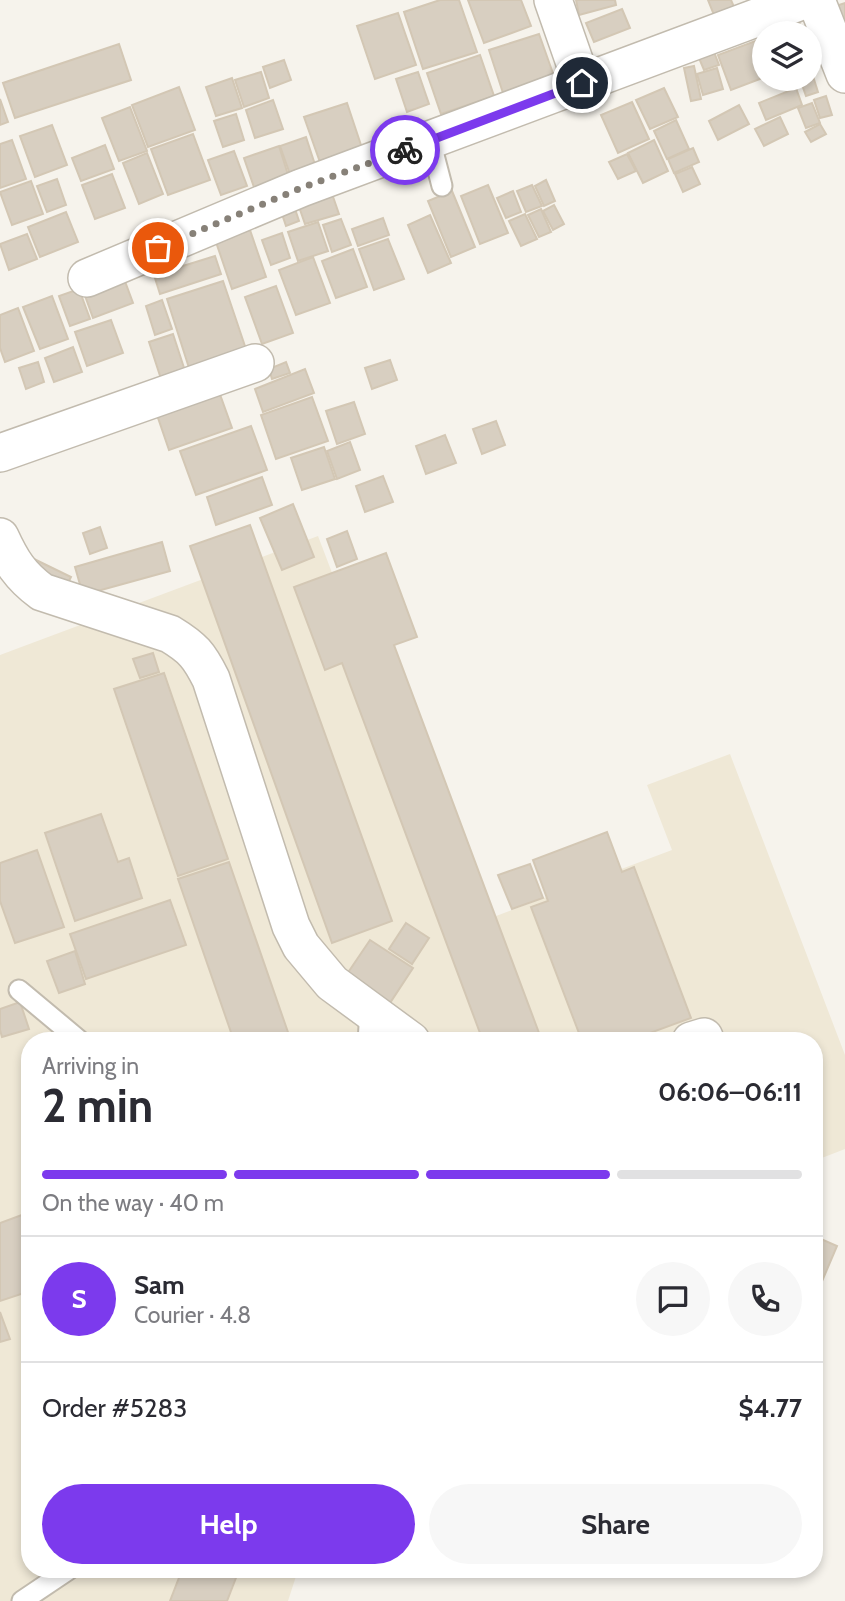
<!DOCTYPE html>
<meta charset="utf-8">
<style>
body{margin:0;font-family:Cabin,sans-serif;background:#f7f7f7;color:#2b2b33;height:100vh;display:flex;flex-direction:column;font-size:26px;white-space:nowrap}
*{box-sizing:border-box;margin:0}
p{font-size:23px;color:#7c7c81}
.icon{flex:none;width:38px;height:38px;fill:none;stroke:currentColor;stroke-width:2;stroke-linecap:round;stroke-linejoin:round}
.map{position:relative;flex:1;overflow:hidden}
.sheet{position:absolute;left:21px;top:1032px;width:802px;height:546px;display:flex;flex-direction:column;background:#fff;border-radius:28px;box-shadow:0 4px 10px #0003}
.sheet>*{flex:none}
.fabs{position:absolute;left:752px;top:21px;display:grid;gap:14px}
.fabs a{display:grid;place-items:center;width:70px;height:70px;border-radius:50%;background:#fff;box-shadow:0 4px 10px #0003;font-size:35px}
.pin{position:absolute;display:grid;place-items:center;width:60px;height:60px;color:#fff;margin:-30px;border:4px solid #fff;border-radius:50%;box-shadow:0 2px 7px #0007}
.courier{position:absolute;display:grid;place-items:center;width:70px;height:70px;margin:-35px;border:5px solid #7c3aed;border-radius:50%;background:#fff;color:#222;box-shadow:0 2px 9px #0007}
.summary em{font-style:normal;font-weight:700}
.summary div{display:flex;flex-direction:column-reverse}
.summary{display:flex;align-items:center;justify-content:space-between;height:119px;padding:0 21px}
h1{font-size:46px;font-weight:700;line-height:52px}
.bar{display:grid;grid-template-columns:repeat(4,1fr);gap:10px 7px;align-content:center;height:84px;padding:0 21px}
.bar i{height:9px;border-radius:5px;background:#e1e1e2}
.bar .current{background:#7c3aed}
.bar p{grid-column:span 4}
.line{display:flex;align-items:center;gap:18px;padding:0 21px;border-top:2px solid #e1e1e2}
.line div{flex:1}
.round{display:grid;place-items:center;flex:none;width:74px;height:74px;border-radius:37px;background:#f7f7f7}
.primary-button{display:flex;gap:14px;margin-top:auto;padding:14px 21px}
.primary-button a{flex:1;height:80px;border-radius:42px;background:#7c3aed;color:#fff;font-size:28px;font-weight:700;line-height:80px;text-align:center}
.primary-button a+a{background:#f7f7f7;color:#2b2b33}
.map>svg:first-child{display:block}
.education{fill:#efe8d6}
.building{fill:#d8cfc1;stroke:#d3c7b4;stroke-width:2}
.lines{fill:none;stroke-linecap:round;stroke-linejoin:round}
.service-casing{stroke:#c2bbae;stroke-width:23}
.minor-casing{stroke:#c2bbae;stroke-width:40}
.service{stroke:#fff;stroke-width:19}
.minor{stroke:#fff;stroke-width:37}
.done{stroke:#878178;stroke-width:7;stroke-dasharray:0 12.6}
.route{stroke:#7c3aed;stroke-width:9}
</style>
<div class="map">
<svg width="845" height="1601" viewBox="0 0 845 1601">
<rect width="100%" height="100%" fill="#f6f3ec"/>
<path class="education" d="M318,536L467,927L672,850L647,785L730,754L845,1055V1149L814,1161V1041H30V1570H298L288,1601H0V655Z"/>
<g class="building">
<path d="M440,0H459L477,52L423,69L404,12Z"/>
<path d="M468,0H521L531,26L484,43Z"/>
<path d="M576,0H615L616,5L579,15Z"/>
<path d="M708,0H731L734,7L714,15Z"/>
<path d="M845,3V32L836,6Z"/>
<path d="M622,9L630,28L594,42L586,23Z"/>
<path d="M398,13L416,65L375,79L357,26Z"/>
<path d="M797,15L801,28L790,31L786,18Z"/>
<path d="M782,17L788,33H765Z"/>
<path d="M539,34L555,79L504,96L489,50Z"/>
<path d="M758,40L765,60V77L731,90L718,55Z"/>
<path d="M119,44L131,80L15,118L3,83Z"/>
<path d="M714,52L719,65L704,70L699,58Z"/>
<path d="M480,55L494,96L441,114L427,73Z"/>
<path d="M284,60L291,80L270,88L263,67Z"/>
<path d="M694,66L701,99L691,101L684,68Z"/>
<path d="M717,68L723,89L703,95L697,74Z"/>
<path d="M261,72L269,98L244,107L235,80Z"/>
<path d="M418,72L429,104L407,112L396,79Z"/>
<path d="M812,73L818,92L806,96L800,79H810V74Z"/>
<path d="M232,78L242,108L216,116L206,87Z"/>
<path d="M179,87L195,130L148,147L132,105Z"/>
<path d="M664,88L678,117L650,129L636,100Z"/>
<path d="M796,88L802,105L766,120L759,103Z"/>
<path d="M826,96L832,115L820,118L814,100Z"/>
<path d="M0,99L8,122L0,125Z"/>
<path d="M273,100L283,129L255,138L246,110Z"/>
<path d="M632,102L649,139L618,153L601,115Z"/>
<path d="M347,103L363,151L321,165L304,117Z"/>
<path d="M812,103L820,123L806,128L798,108Z"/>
<path d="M739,105L749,124L718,140L709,121Z"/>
<path d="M130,107L147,151L119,161L102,118Z"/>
<path d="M236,114L244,140L223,147L214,121Z"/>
<path d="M780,117L788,134L764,146L755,129Z"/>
<path d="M676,120L689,149L667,159L654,131Z"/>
<path d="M820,124L826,134L811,142L805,132Z"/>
<path d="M52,125L67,165L35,177L20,136Z"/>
<path d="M193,134L210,180L168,195L151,149Z"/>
<path d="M306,137L317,171L292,180L280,146Z"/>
<path d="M12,140L26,179L0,188V144Z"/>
<path d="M654,140L668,171L643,183L628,153Z"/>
<path d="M105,145L114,169L81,181L72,158Z"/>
<path d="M279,146L290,181L256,193L244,158Z"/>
<path d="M693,148L699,162L674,173L668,159Z"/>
<path d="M234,151L247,186L221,195L208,160Z"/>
<path d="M147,153L163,194L139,204L123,163Z"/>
<path d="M627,154L636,171L618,179L609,162Z"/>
<path d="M692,167L700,184L683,192L675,174Z"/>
<path d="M112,174L125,208L95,219L82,185Z"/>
<path d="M57,179L66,205L47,212L37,186Z"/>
<path d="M546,180L555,201L544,206L535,186Z"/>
<path d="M31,181L43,214L12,225L0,192Z"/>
<path d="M488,185L508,233L480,244L461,196Z"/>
<path d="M532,185L542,206L526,212L517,191Z"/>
<path d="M330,188L339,214L305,224L296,198Z"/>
<path d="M452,191L475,247L451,257L428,201Z"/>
<path d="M513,191L521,212L506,218L497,198Z"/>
<path d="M293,203L299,221L286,226L280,208Z"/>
<path d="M554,205L564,224L553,230L543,211Z"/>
<path d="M541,209L551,232L539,237L528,215Z"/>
<path d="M66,212L78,242L40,257L28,227Z"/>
<path d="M525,214L537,239L521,246L509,221Z"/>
<path d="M430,215L451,263L428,273L408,225Z"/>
<path d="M383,218L389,235L358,246L352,229Z"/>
<path d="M341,219L351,245L332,252L323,225Z"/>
<path d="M318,222L328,251L298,261L288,232Z"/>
<path d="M250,230L266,277L232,289L216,242Z"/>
<path d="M282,233L290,258L271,265L262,240Z"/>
<path d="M27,234L37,259L9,270L0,244Z"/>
<path d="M388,239L404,279L374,290L359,249Z"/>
<path d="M353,249L367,287L336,298L322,261Z"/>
<path d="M215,256L221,274L160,294L154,275Z"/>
<path d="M313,257L330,303L296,315L279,270Z"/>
<path d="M123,276L133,303L93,318L83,290Z"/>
<path d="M223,281L247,352L190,371L167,299Z"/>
<path d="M276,286L293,333L262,344L245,297Z"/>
<path d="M79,289L90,319L70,326L59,296Z"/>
<path d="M52,296L68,339L40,349L23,307Z"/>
<path d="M162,300L172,329L155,335L146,306Z"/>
<path d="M18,308L34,351L5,362L0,348V315Z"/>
<path d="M111,320L123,353L87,366L75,332Z"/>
<path d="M173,334L187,377L163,385L149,342Z"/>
<path d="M73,347L82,372L54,382L45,358Z"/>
<path d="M390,360L397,380L372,389L365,368Z"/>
<path d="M38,362L44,382L26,389L19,368Z"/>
<path d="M286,362L290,373L272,379L269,369Z"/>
<path d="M305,369L314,393L263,412L255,389Z"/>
<path d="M217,386L232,428L169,450L155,409Z"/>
<path d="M312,397L328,441L276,459L261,415Z"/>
<path d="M354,402L365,434L337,444L326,411Z"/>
<path d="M496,421L505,445L482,454L473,429Z"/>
<path d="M251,426L267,470L196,495L180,451Z"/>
<path d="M445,435L456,463L426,474L416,446Z"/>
<path d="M350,442L360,470L337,479L327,451Z"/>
<path d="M324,447L335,479L302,490L291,458Z"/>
<path d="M383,476L393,502L365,512L356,486Z"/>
<path d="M262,477L272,505L216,525L207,497Z"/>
<path d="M293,504L314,557L282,570L260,518Z"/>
<path d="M250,525L392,921L332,943L190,546Z"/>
<path d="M100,527L107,548L90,554L83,533Z"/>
<path d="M347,531L357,559L337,567L327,539Z"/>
<path d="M162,542L170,571L83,595L75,567Z"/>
<path d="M386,553L417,637L394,645L542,1041H483L342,663L325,670L294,587Z"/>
<path d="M34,559L71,577L65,589L28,571Z"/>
<path d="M153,653L159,672L140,678L133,659Z"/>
<path d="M164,673L228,859L178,876L114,689Z"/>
<path d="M101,814L118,862L129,858L142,898L75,921L45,833Z"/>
<path d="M607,832L622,872L634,867L691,1018L628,1041H582L531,907L548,901L533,860Z"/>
<path d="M37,850L64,927L15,943L0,901V863Z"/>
<path d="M229,862L291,1041H234L178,879Z"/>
<path d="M530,864L543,898L512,909L498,875Z"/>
<path d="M170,900L186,945L86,979L70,934Z"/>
<path d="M406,923L429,938L412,964L389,949Z"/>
<path d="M370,940L413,968L386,1009L343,980Z"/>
<path d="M75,951L85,984L59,993L47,961Z"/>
<path d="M20,1002L29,1029L2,1037L0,1030V1009Z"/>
<path d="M30,1212V1291L0,1301V1223Z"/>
<path d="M814,1236L837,1246L820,1286L814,1284Z"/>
<path d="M0,1312L10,1339L0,1342Z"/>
<path d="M182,1570H239L227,1601H170Z"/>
</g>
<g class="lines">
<g class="service-casing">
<g id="service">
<path d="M430,140L442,186"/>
<path d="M19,990L80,1041"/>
<path d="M368,1041L370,1012"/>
<path d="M22,1601L68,1570"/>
</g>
</g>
<g class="minor-casing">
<g id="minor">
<path d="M553,0L582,83"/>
<path d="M816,0L845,74"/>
<path d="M87,278L301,188L804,0"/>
<path d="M0,453L255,363"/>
<path d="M0,537C11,561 20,576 42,592L170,634C193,648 199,655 211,679L291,926L301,946L332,983L411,1041"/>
<path d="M691,1041L704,1037"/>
</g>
</g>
<use href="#service" class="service"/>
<use href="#minor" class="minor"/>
</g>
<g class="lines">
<path class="done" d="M158,248L301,188L405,150"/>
<path class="route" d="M405,150L582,83"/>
</g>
</svg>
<div class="fabs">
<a><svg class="icon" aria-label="layers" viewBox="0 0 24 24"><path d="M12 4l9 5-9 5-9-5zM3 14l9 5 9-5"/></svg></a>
</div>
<div class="pin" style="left:158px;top:248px;background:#ea580c"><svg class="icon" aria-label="bag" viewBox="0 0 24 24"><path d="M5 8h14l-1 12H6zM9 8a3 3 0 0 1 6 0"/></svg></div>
<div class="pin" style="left:582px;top:83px;background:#1f2937"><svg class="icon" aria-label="home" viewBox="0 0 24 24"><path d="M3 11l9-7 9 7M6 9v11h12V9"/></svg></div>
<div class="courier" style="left:405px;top:150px"><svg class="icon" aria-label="bike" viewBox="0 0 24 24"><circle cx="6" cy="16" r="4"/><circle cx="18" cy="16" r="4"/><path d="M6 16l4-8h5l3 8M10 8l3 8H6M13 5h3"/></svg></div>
<section class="sheet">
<div class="summary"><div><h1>2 min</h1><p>Arriving in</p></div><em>06:06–06:11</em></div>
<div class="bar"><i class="current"></i><i class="current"></i><i class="current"></i><i></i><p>On the way · 40 m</p></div>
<div class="line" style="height:126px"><b class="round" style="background:#7c3aed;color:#fff">S</b><div><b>Sam</b><p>Courier · 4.8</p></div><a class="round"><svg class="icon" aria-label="chat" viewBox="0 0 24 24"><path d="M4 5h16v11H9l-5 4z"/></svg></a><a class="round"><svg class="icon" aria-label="phone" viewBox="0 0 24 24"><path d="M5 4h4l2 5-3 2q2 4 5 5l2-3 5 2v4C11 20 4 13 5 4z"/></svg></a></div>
<div class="line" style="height:91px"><div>Order #5283</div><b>$4.77</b></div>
<div class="primary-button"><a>Help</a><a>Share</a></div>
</section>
</div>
